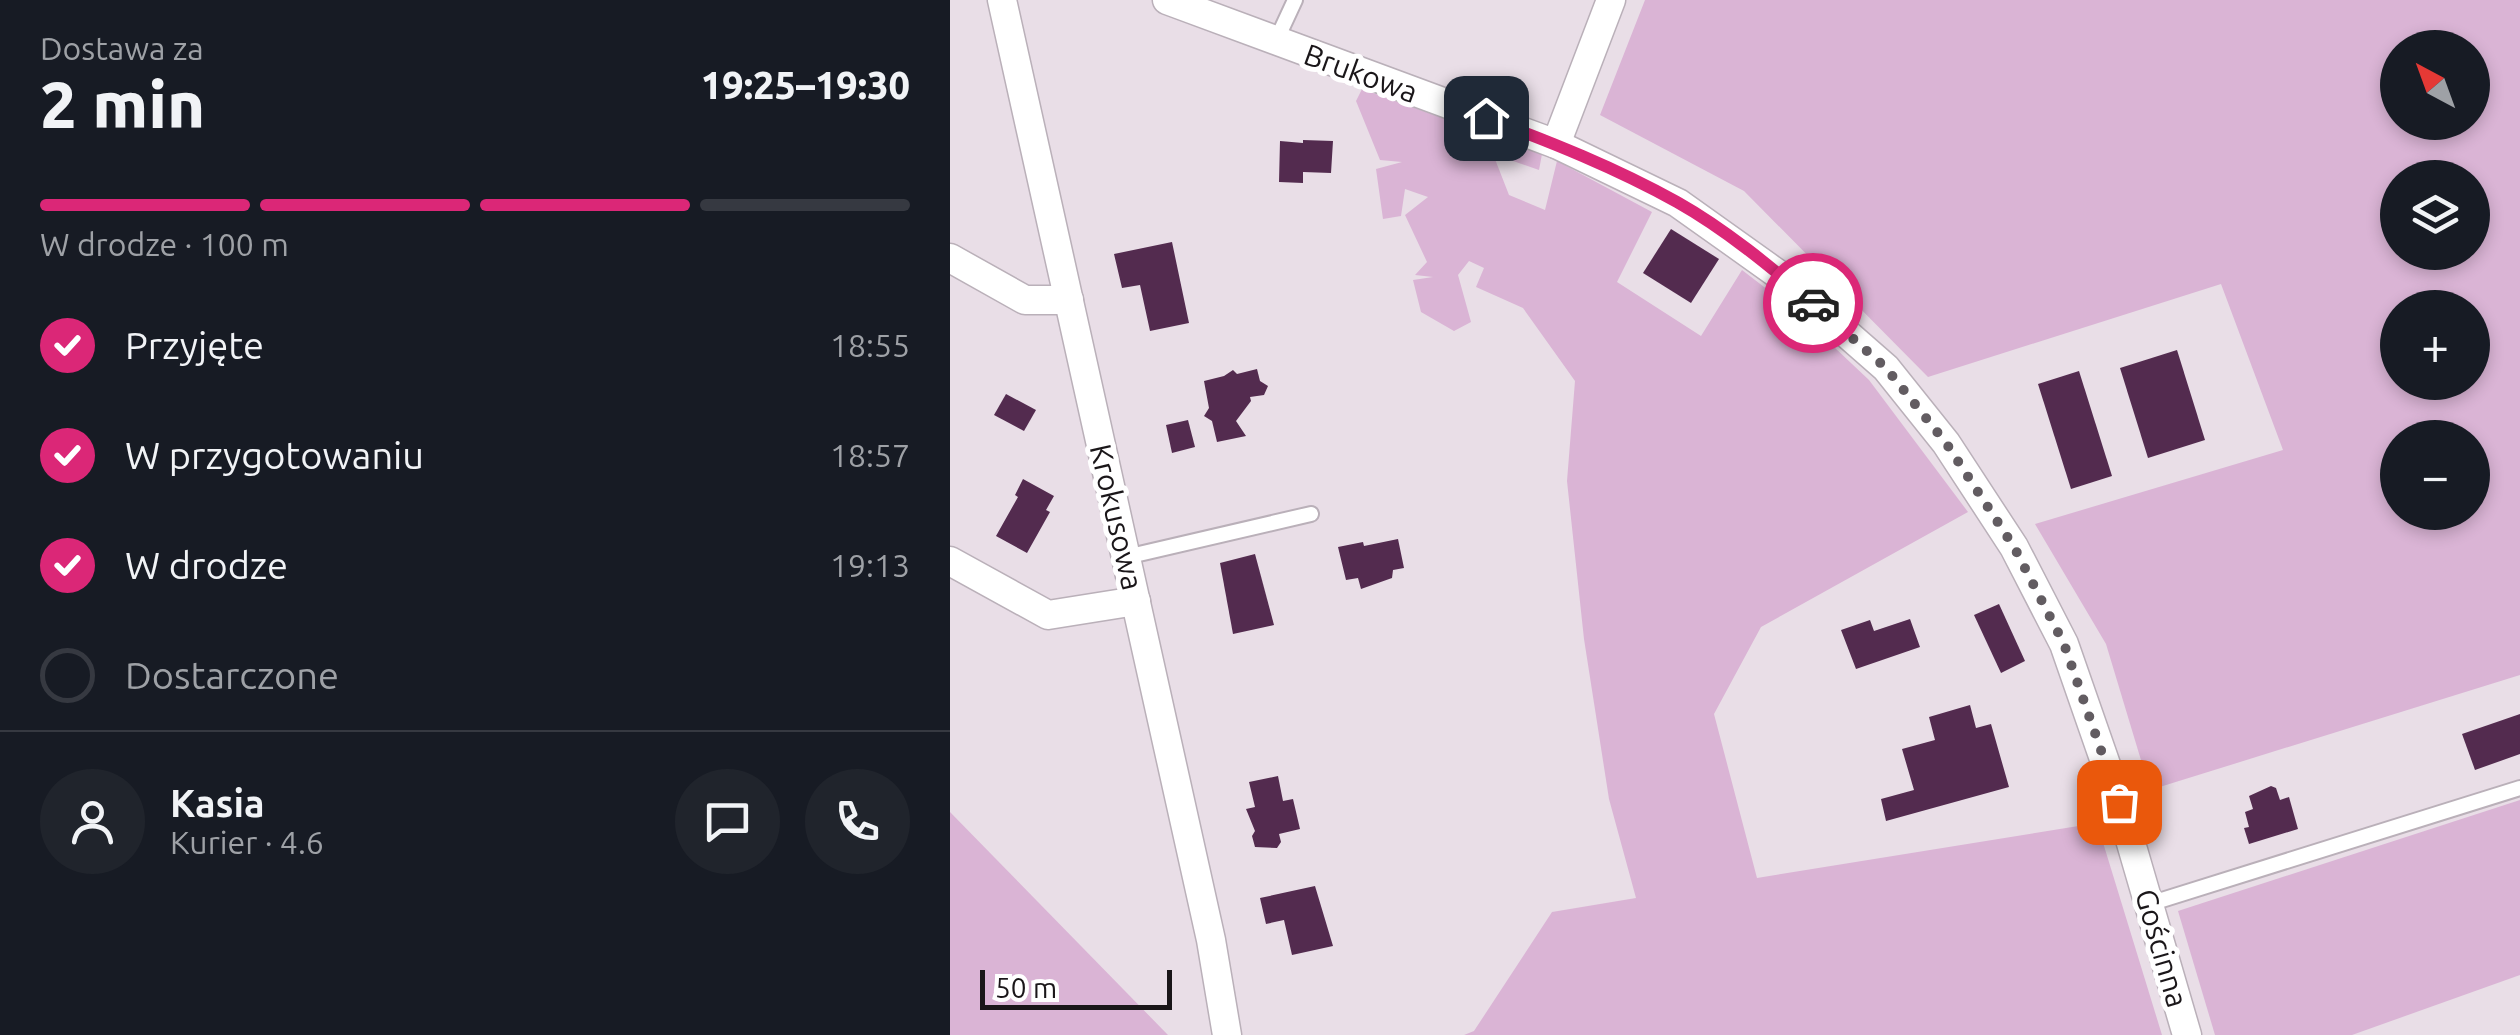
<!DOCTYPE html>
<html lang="pl">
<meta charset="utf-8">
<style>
body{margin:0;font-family:Ubuntu,sans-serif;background:#20242c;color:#f1f3f6;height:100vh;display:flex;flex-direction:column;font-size:38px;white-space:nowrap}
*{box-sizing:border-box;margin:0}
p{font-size:32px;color:#9ea1a6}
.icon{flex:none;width:55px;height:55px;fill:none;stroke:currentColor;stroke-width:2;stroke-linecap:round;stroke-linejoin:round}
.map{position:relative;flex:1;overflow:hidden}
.details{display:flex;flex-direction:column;background:#171b24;width:950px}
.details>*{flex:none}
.needle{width:65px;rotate:319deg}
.fabs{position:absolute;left:1430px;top:30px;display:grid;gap:20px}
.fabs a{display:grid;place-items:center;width:110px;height:110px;border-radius:50%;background:#171b24;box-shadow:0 5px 15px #0003;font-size:50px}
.scale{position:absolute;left:30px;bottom:25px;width:192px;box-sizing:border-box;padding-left:10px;border:5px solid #1a1619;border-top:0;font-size:28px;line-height:35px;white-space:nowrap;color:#1a1619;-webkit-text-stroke:8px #fff;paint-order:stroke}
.pin{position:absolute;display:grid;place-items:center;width:85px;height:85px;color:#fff;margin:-42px;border-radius:20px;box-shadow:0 5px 15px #0006}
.courier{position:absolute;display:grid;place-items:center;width:100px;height:100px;margin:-50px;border:8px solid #db2777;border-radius:50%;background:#fff;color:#222;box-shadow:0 2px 12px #0007}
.summary em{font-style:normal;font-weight:800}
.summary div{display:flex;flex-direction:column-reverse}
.summary{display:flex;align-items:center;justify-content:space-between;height:170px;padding:0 40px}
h1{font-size:65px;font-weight:800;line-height:75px}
.bar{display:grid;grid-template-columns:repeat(4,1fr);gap:15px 10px;align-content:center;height:120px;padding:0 40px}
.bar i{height:12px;border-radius:8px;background:#363941}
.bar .on{background:#db2777}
.bar p{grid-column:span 4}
.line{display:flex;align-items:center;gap:25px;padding:0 40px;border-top:2px solid #363941}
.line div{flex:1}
.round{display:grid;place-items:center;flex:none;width:105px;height:105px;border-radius:52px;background:#20242c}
ol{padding:0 40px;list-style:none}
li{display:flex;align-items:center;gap:30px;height:110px}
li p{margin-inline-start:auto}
li .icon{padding:10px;border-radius:50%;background:#db2777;color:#fff;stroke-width:4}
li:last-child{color:#9ea1a6}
li i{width:55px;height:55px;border:5px solid #363941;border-radius:50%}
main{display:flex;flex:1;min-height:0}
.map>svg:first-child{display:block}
.green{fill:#dab4d5;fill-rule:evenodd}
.building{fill:#532b4f}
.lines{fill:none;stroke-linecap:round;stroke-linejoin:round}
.lane-casing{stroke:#bab0b9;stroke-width:18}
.street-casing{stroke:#bab0b9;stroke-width:31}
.lane{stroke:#fff;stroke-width:14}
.street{stroke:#fff;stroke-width:28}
.done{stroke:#625c61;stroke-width:10;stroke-dasharray:0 18}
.route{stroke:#db2777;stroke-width:12}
.labels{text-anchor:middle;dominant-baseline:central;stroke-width:10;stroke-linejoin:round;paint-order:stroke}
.street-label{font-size:30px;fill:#1a1619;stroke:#fff}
</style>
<main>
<section class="details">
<div class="summary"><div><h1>2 min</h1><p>Dostawa za</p></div><em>19:25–19:30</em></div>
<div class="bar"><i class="on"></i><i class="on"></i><i class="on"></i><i></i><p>W drodze · 100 m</p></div>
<ol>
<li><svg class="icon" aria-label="check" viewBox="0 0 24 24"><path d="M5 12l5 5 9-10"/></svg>Przyjęte<p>18:55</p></li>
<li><svg class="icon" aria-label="check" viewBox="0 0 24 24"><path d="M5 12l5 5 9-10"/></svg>W przygotowaniu<p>18:57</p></li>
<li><svg class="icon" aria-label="check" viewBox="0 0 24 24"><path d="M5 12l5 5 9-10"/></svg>W drodze<p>19:13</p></li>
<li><i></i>Dostarczone</li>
</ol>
<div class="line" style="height:180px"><a class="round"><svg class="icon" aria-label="person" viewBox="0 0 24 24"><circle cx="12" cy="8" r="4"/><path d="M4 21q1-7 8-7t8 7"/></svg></a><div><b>Kasia</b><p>Kurier · 4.6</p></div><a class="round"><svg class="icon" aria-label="chat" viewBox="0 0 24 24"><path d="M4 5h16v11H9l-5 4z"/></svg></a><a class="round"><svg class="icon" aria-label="phone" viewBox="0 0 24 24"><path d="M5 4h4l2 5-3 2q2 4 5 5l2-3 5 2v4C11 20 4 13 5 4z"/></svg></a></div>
</section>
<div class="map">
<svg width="1570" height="1035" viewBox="0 0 1570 1035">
<rect width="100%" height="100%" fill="#e9dee7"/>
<g class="green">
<path d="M695,0H1570V675L1200,790L1156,644L1085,524L1333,450L1271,284L978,377L794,191L650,115ZM1448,48H1522V122H1448ZM1448,178H1522V252H1448ZM1448,308H1522V382H1448ZM1448,438H1522V512H1448Z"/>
<path d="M412,89L592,154L589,170L543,154L559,195L595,210L607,161L702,212L667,282L751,336L792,270L849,314L919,380L1018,512L811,627L764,714L807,878L1147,823L1212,1035H514L524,1031L602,912L686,898L659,799L634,639L617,481L625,381L573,308L526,287L534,268L519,261L508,275L521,322L504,331L471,312L463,280L483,277L465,275L477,262L455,215L478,197L455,189L451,216L433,219L426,169L452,162L430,160L406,101Z"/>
<path d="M1570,800V975L1402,1035H1265L1228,911Z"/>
<path d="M0,812L218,1035H0Z"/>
</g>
<g class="building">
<path d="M353,140L383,141L381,173L353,172V183L329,182L330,141L353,143Z"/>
<path d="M721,229L769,259L741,303L693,273Z"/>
<path d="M222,242L239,323L200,331L190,285L172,288L164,254Z"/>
<path d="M1227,350L1255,440L1198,458L1170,368Z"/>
<path d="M307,369L310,381L318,386L314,395L300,397L301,401L286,421L296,436L267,442L262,421L254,416L259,408L254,381L274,376L283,370L287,374Z"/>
<path d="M1129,371L1162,476L1121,489L1088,384Z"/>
<path d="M56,394L86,410L74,431L44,415Z"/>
<path d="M238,420L245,447L222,453L216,425Z"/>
<path d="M73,479L104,496L96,510L100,512L77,553L46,536L68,497L65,495Z"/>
<path d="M448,539L454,568L443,570L442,578L411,589L408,578L396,580L388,547L413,542L414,546Z"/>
<path d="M305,554L324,625L283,634L270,563Z"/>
<path d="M1049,604L1075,661L1051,673L1024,615Z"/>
<path d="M960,619L970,647L906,669L891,630L920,620L924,631Z"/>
<path d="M1020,705L1026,728L1041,724L1059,787L936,821L931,799L964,790L952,749L985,740L979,717Z"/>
<path d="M1570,714V754L1525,770L1512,734Z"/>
<path d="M328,776L333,801L343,799L350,829L329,834L331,842L327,848L305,847L302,836L305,831L296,809L305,807L299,782Z"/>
<path d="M1321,786L1326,788L1330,800L1339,797L1348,829L1299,844L1294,828L1299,827L1295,812L1303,809L1299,796Z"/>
<path d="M365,886L383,946L342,955L334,920L316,924L310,898Z"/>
</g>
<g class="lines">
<g class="lane-casing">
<g id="lane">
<path d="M326,41L345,0"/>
<path d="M176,557L361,514"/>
<path d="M1199,904L1570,788"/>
</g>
</g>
<g class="street-casing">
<g id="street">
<path d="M52,0L261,940L277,1035"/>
<path d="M217,0L606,144L728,203L832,277L936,368L996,443L1064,547L1114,644L1169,802L1237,1035"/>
<path d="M606,144L661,0"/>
<path d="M0,258L75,300H119"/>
<path d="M0,561L98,615L186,601"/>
</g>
</g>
<use href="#lane" class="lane"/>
<use href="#street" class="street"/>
</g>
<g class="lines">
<path class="done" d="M863,303L936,368L996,443L1064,547L1114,644L1169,802"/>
<path class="route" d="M536,118C601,142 666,168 727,202C775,229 821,267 863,303"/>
</g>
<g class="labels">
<g class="street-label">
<text transform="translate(411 73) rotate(20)">Brukowa</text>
<text transform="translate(167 517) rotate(77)">Krokusowa</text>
<text transform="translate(1212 948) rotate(74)">Gościnna</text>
</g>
</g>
</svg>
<div class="fabs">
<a><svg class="needle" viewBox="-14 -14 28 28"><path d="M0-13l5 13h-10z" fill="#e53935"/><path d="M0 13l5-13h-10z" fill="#9ea1a6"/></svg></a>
<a><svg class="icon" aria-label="layers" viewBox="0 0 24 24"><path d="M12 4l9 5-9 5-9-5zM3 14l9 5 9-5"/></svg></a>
<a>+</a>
<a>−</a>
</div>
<div class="scale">50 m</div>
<div class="pin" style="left:1169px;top:802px;background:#ea580c"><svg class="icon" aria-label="bag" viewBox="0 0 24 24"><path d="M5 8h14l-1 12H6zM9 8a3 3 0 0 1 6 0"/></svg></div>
<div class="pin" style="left:536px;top:118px;background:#1f2937"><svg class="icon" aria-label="home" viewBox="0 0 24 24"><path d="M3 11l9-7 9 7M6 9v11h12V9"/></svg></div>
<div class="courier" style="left:863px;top:303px"><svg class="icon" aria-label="car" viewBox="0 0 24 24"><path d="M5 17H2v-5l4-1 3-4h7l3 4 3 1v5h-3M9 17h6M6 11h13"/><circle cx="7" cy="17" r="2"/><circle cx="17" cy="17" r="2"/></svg></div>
</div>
</main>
